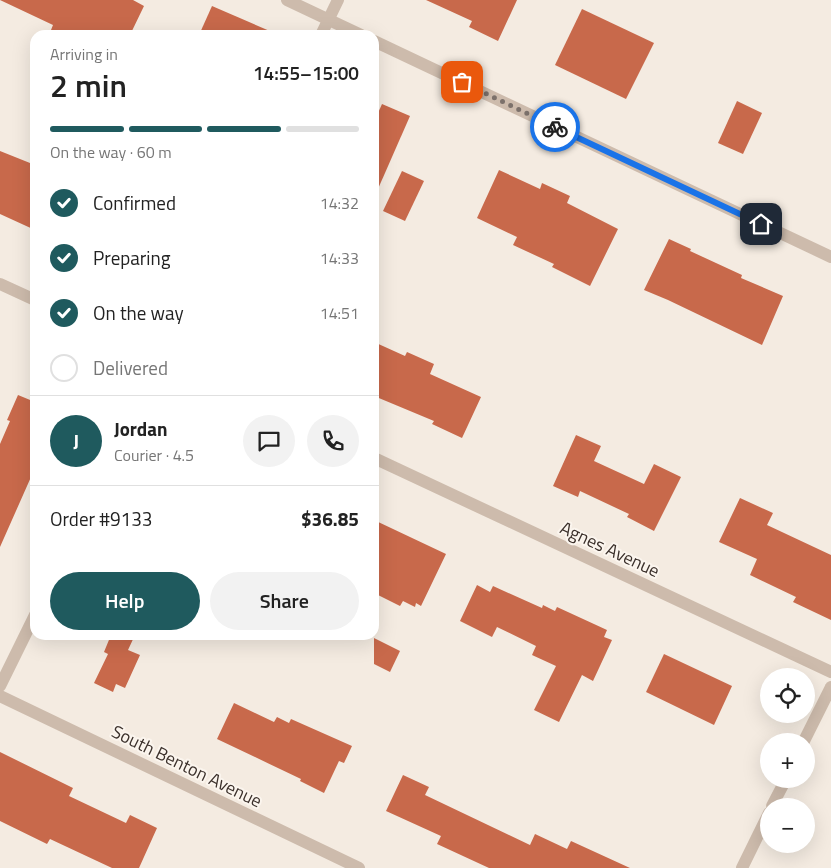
<!DOCTYPE html>
<meta charset="utf-8">
<style>
body{margin:0;font-family:"Titillium Web",sans-serif;background:#f2f2f2;color:#222;height:100vh;display:flex;flex-direction:column;font-size:19px;white-space:nowrap}
*{box-sizing:border-box;margin:0}
p{font-size:16px;color:#767676}
.icon{flex:none;width:28px;height:28px;fill:none;stroke:currentColor;stroke-width:2;stroke-linecap:round;stroke-linejoin:round}
.map{position:relative;flex:1;overflow:hidden}
.panel{position:absolute;left:30px;top:30px;width:349px;height:610px;display:flex;flex-direction:column;background:#fff;border-radius:15px;box-shadow:0 5px 20px #0002}
.panel>*{flex:none}
.controls{position:absolute;left:760px;top:668px;display:grid;gap:10px}
.controls a{display:grid;place-items:center;width:55px;height:55px;border-radius:50%;background:#fff;box-shadow:0 5px 20px #0002;font-size:25px}
.pin{position:absolute;display:grid;place-items:center;width:42px;height:42px;color:#fff;margin:-21px;border-radius:10px;box-shadow:0 2px 8px #0006}
.courier{position:absolute;display:grid;place-items:center;width:50px;height:50px;margin:-25px;border:4px solid #1a73e8;border-radius:50%;background:#fff;color:#222;box-shadow:0 1px 6px #0007}
.headline em{font-style:normal;font-weight:600}
.headline div{display:flex;flex-direction:column-reverse}
.headline{display:flex;align-items:center;justify-content:space-between;height:85px;padding:0 20px}
h1{font-size:32px;font-weight:600;line-height:38px}
.bar{display:grid;grid-template-columns:repeat(4,1fr);gap:8px 5px;align-content:center;height:60px;padding:0 20px}
.bar i{height:6px;border-radius:4px;background:#e0e0e0}
.bar .selected{background:#1f5a5e}
.bar p{grid-column:span 4}
.line{display:flex;align-items:center;gap:12px;padding:0 20px;border-top:1px solid #e0e0e0}
.line div{flex:1}
.round{display:grid;place-items:center;flex:none;width:52px;height:52px;border-radius:26px;background:#f2f2f2}
ol{padding:0 20px;list-style:none}
li{display:flex;align-items:center;gap:15px;height:55px}
li p{margin-inline-start:auto}
li .icon{padding:5px;border-radius:50%;background:#1f5a5e;color:#fff;stroke-width:4}
li:last-child{color:#767676}
li i{width:28px;height:28px;border:2px solid #e0e0e0;border-radius:50%}
.button{display:flex;gap:10px;margin-top:auto;padding:10px 20px}
.button a{flex:1;height:58px;border-radius:30px;background:#1f5a5e;color:#fff;font-size:20px;font-weight:600;line-height:58px;text-align:center}
.button a+a{background:#f2f2f2;color:#222}
.map>svg:first-child{display:block}
.building{fill:#c8694b}
.lines{fill:none;stroke-linecap:round;stroke-linejoin:round}
.minor{stroke:#cdbbac;stroke-width:12}
.done{stroke:#7c716b;stroke-width:5;stroke-dasharray:0 9}
.route{stroke:#1a73e8;stroke-width:6}
.labels{text-anchor:middle;dominant-baseline:central;stroke-width:4;stroke-linejoin:round;paint-order:stroke}
.street-label{font-size:18px;fill:#3b302b;stroke:#fbf5ee}
</style>
<div class="map">
<svg width="831" height="868" viewBox="0 0 831 868">
<rect width="100%" height="100%" fill="#f4ebe1"/>
<g class="building">
<path d="M0,0H133L144,6L130,35H62L51,30L53,25Z"/>
<path d="M426,0H517L498,41L469,27L472,21Z"/>
<path d="M212,6L279,35H199Z"/>
<path d="M582,9L654,43L626,99L555,65Z"/>
<path d="M737,101L762,113L743,154L718,143Z"/>
<path d="M382,104L410,116L374,198V122Z"/>
<path d="M0,151L35,165V230L0,214Z"/>
<path d="M499,170L540,189L542,183L570,196L567,203L618,229L590,286L552,267L554,264L513,245L517,237L477,218Z"/>
<path d="M402,171L424,181L405,221L383,211Z"/>
<path d="M669,239L691,249L690,251L742,275L741,278L783,296L762,345L668,300L644,290Z"/>
<path d="M374,342L405,356L407,352L434,364L430,374L481,397L462,438L432,424L434,421L374,396Z"/>
<path d="M18,395L35,402V468L0,547V444L10,421L7,420Z"/>
<path d="M576,435L601,446L594,461L644,484L654,464L681,477L654,531L627,517L629,514L580,491L578,497L553,486Z"/>
<path d="M740,498L773,513L767,525L831,555V620L793,602L796,597L750,575L757,559L719,542Z"/>
<path d="M374,520L446,554L421,606L416,603L415,607L403,601L400,606L374,593Z"/>
<path d="M477,585L490,592L493,586L542,608L543,605L555,611L557,607L607,630L604,637L612,640L593,681L582,675L559,722L534,710L556,666L532,655L536,646L497,627L492,637L460,621Z"/>
<path d="M111,635H135L128,650L140,655L125,688L116,684L113,692L94,683L108,654L104,652Z"/>
<path d="M374,638L400,651L390,672L374,664Z"/>
<path d="M664,654L732,686L714,725L646,692Z"/>
<path d="M234,703L274,722L277,717L289,723L291,719L352,746L344,763L339,761L324,793L300,781L301,779L217,739Z"/>
<path d="M0,752L73,788L69,796L126,823L130,815L157,828L139,868H112L50,839L47,844L0,821Z"/>
<path d="M403,775L429,787L425,795L530,845L535,834L567,849L571,841L630,868H489L437,844L441,836L386,811Z"/>
</g>
<g class="lines">
<g class="minor">
<path d="M287,0L361,35"/>
<path d="M321,35L338,0"/>
<path d="M374,41L831,257"/>
<path d="M0,284L35,300"/>
<path d="M374,458L831,672"/>
<path d="M0,686L35,615"/>
<path d="M0,696L359,868"/>
<path d="M804,741L831,687"/>
<path d="M772,806L786,779"/>
<path d="M742,868L769,813"/>
</g>
</g>
<g class="lines">
<path class="done" d="M462,82L555,127"/>
<path class="route" d="M555,127L761,224"/>
</g>
<g class="labels">
<g class="street-label">
<text transform="translate(610 549) rotate(25)">Agnes Avenue</text>
<text transform="translate(187 766) rotate(26)">South Benton Avenue</text>
</g>
</g>
</svg>
<div class="controls">
<a><svg class="icon" aria-label="locate" viewBox="0 0 24 24"><circle cx="12" cy="12" r="6"/><path d="M12 2v4M12 18v4M2 12h4M18 12h4"/></svg></a>
<a>+</a>
<a>−</a>
</div>
<div class="pin" style="left:462px;top:82px;background:#ea580c"><svg class="icon" aria-label="bag" viewBox="0 0 24 24"><path d="M5 8h14l-1 12H6zM9 8a3 3 0 0 1 6 0"/></svg></div>
<div class="pin" style="left:761px;top:224px;background:#1f2937"><svg class="icon" aria-label="home" viewBox="0 0 24 24"><path d="M3 11l9-7 9 7M6 9v11h12V9"/></svg></div>
<div class="courier" style="left:555px;top:127px"><svg class="icon" aria-label="bike" viewBox="0 0 24 24"><circle cx="6" cy="16" r="4"/><circle cx="18" cy="16" r="4"/><path d="M6 16l4-8h5l3 8M10 8l3 8H6M13 5h3"/></svg></div>
<section class="panel">
<div class="headline"><div><h1>2 min</h1><p>Arriving in</p></div><em>14:55–15:00</em></div>
<div class="bar"><i class="selected"></i><i class="selected"></i><i class="selected"></i><i></i><p>On the way · 60 m</p></div>
<ol>
<li><svg class="icon" aria-label="check" viewBox="0 0 24 24"><path d="M5 12l5 5 9-10"/></svg>Confirmed<p>14:32</p></li>
<li><svg class="icon" aria-label="check" viewBox="0 0 24 24"><path d="M5 12l5 5 9-10"/></svg>Preparing<p>14:33</p></li>
<li><svg class="icon" aria-label="check" viewBox="0 0 24 24"><path d="M5 12l5 5 9-10"/></svg>On the way<p>14:51</p></li>
<li><i></i>Delivered</li>
</ol>
<div class="line" style="height:90px"><b class="round" style="background:#1f5a5e;color:#fff">J</b><div><b>Jordan</b><p>Courier · 4.5</p></div><a class="round"><svg class="icon" aria-label="chat" viewBox="0 0 24 24"><path d="M4 5h16v11H9l-5 4z"/></svg></a><a class="round"><svg class="icon" aria-label="phone" viewBox="0 0 24 24"><path d="M5 4h4l2 5-3 2q2 4 5 5l2-3 5 2v4C11 20 4 13 5 4z"/></svg></a></div>
<div class="line" style="height:65px"><div>Order #9133</div><b>$36.85</b></div>
<div class="button"><a>Help</a><a>Share</a></div>
</section>
</div>
